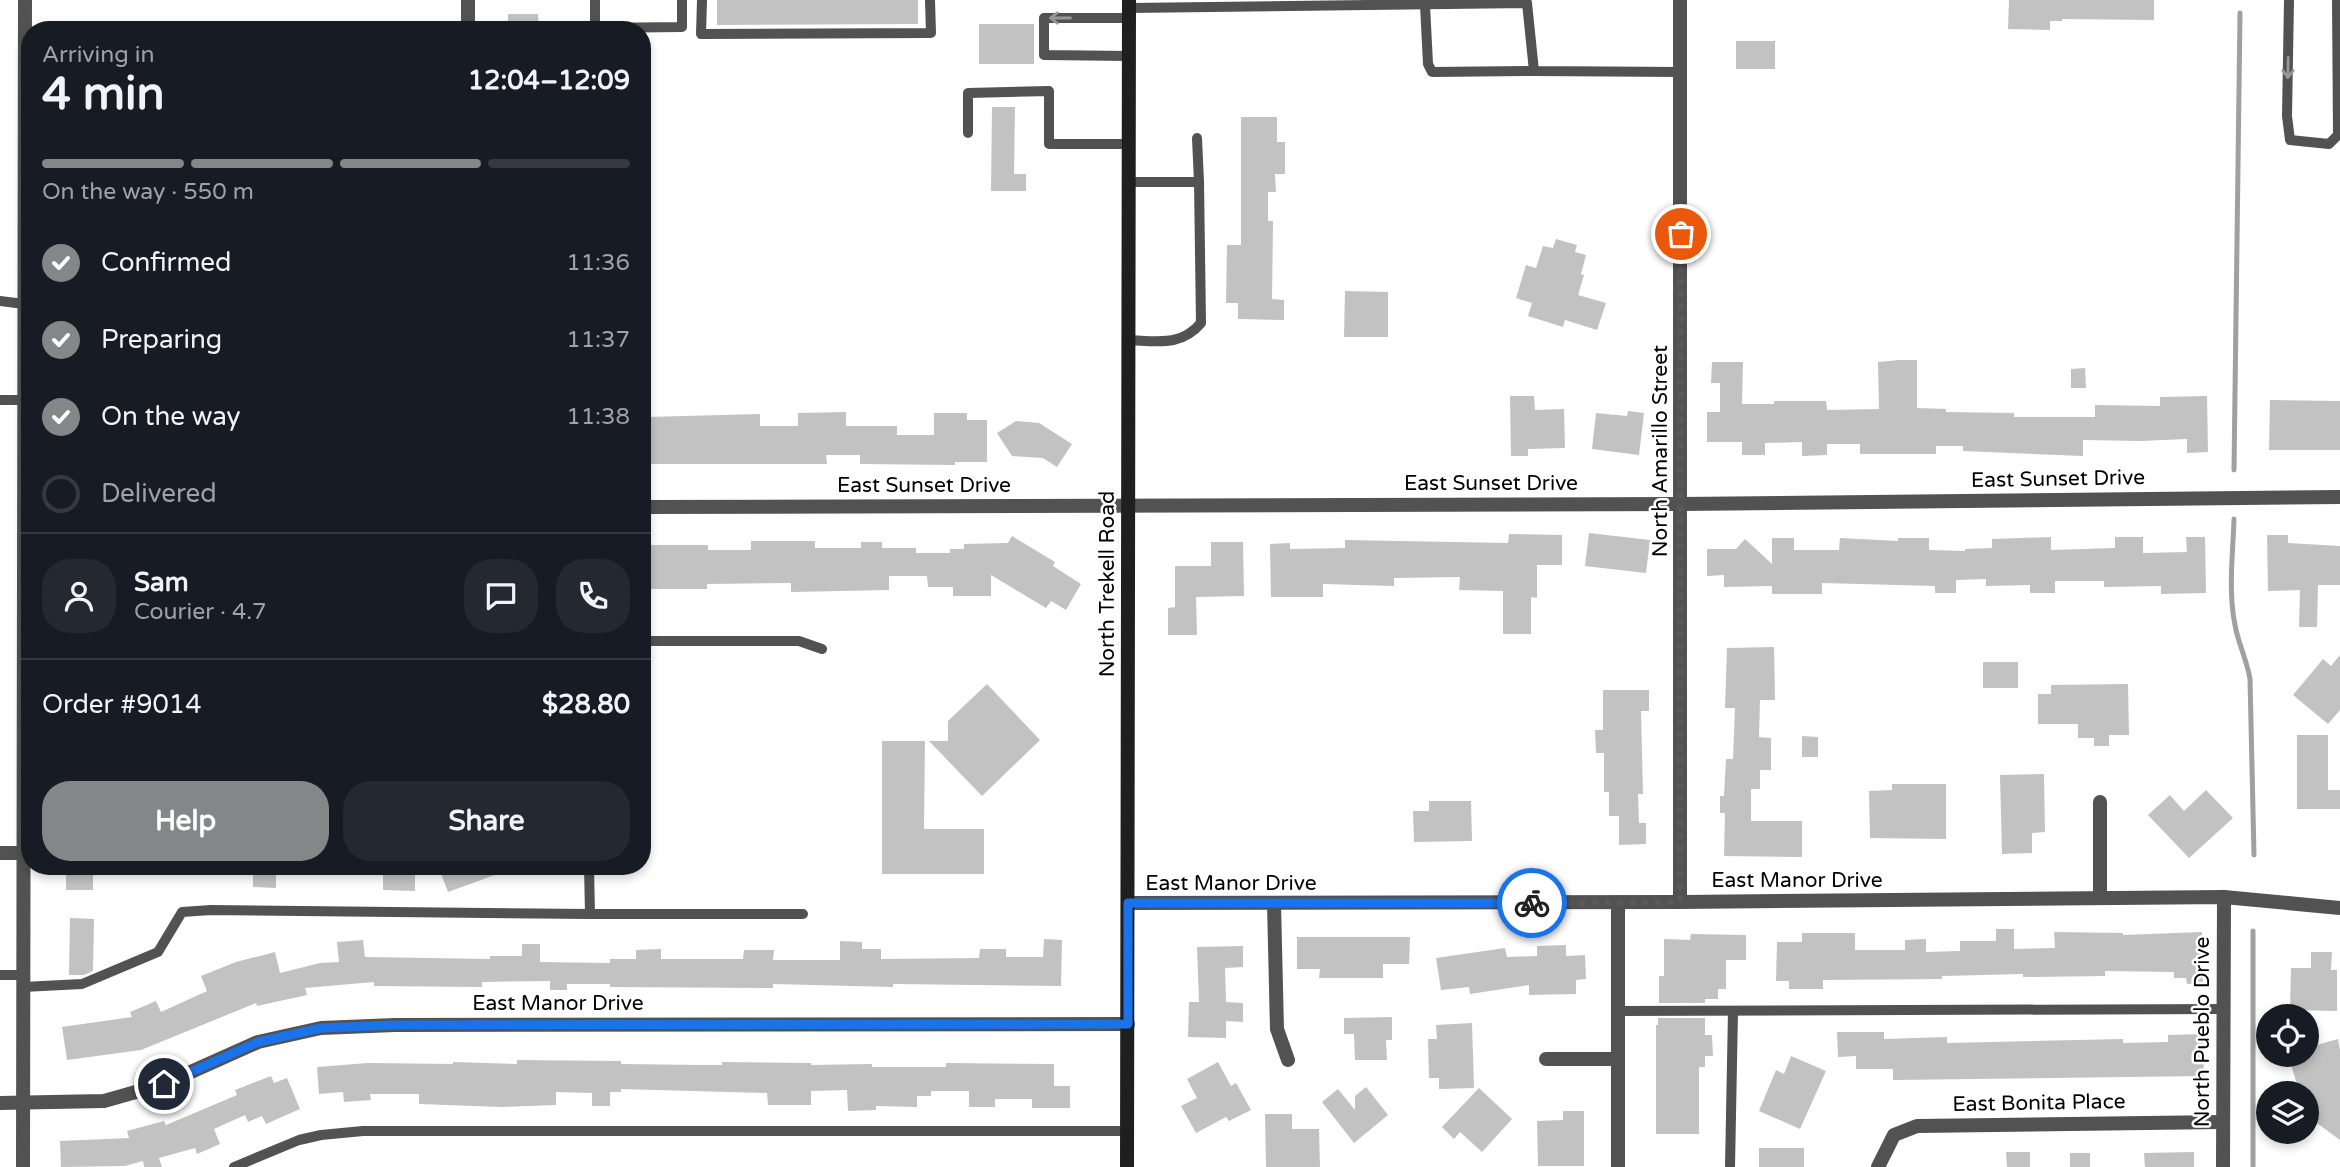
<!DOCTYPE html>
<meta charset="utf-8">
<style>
body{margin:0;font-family:"Varela Round",sans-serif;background:#242831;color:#f1f3f6;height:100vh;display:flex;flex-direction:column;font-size:26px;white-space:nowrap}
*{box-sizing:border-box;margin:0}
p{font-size:23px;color:#9ea1a6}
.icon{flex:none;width:38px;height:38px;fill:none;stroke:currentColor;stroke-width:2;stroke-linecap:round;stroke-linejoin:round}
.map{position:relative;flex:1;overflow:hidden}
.sheet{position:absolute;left:21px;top:21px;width:630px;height:854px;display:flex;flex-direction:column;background:#171b24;border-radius:28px;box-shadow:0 4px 10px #0003}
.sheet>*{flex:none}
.fabs{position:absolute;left:2256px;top:1004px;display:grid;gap:14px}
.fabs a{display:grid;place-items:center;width:63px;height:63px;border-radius:50%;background:#171b24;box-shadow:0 4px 10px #0003;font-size:35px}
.pin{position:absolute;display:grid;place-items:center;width:60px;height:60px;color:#fff;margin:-30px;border:4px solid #fff;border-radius:50%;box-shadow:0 2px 7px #0007}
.courier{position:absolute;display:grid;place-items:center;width:70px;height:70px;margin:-35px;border:5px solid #1a73e8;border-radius:50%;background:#fff;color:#222;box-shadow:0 2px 9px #0007}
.head em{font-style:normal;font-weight:700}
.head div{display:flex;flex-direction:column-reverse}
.head{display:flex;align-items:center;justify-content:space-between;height:119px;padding:0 21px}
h1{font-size:46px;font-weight:700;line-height:52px}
.bar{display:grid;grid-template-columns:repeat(4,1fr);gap:10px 7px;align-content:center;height:84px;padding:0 21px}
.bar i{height:9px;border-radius:5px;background:#363941}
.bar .active{background:#858687}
.bar p{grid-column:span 4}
.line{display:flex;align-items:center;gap:18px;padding:0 21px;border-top:2px solid #363941}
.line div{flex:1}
.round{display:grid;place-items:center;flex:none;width:74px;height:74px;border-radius:28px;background:#242831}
ol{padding:0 21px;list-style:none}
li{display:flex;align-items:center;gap:21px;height:77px}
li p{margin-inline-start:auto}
li .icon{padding:7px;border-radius:50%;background:#858687;color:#fff;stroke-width:4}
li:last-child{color:#9ea1a6}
li i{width:38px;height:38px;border:4px solid #363941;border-radius:50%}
.button{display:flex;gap:14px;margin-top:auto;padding:14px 21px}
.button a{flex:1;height:80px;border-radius:28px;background:#858687;color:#fff;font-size:28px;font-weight:700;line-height:80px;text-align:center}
.button a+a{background:#242831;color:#f1f3f6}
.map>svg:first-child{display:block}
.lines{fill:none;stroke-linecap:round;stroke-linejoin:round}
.stream{stroke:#a0a0a0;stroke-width:5}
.building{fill:#c2c2c2}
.lane{stroke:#525252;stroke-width:10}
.street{stroke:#525252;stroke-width:14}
.secondary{stroke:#1f1f1f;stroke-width:14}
.oneway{stroke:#979797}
.done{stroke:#595959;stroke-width:7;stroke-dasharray:0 12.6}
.route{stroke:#1a73e8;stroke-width:9}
.labels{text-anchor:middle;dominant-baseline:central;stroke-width:5;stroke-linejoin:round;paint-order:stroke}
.street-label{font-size:21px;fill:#000;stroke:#fff}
</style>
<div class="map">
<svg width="2340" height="1167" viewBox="0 0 2340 1167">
<rect width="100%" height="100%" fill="#fff"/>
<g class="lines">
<g class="stream">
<path d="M2234,470L2240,13"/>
<path d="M2234,519C2233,553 2228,591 2235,625C2238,643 2247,660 2250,679L2254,855"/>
<path d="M2253,931V1166"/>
</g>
</g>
<g class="building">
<path d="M717,0H918V24L717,25Z"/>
<path d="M2009,0H2154V20L2062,19V21H2050V30L2008,29Z"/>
<path d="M508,14H538L539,30H508Z"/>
<rect x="979" y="24" width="55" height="40"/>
<rect x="1736" y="41" width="39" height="28"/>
<path d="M992,107H1015L1014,174H1026V191H991Z"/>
<path d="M1241,117H1277V142H1285V174H1275L1276,192H1268V221H1273L1272,299L1284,300V320L1238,319V303H1226L1227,245H1241Z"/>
<path d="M1556,239L1577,245L1575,252L1586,255L1581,274L1584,275L1578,295L1606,303L1597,330L1565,320L1563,327L1528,316L1532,303L1516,298L1526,265L1536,268L1543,246L1553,248Z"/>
<path d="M1345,291L1388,292V337H1344Z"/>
<path d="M1899,360H1917V408L1946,409V412L2014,413V417H2095V405L2160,406V397L2207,396L2208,452L2187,453V439L2140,441L2083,440V456L1963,451V446H1936V454H1860V444H1827V455L1802,456V442L1765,443V455H1742V442H1707V412H1720V383H1711L1712,362H1743L1742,404H1774V401H1826L1827,410L1879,409L1878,362Z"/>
<path d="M2085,368L2086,388H2071V369Z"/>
<path d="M1510,396H1534L1535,410L1564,409L1565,448L1528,449V456H1511Z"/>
<path d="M2270,400L2340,401V450H2269Z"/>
<path d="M1628,411L1644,413L1639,455L1592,449L1596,413L1627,416Z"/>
<path d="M846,412V426H897V435H934V413H967V420H987V462H955V465L860,464V455H826L827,464H647L646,417L760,414V426H798V413Z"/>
<path d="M1016,421L1039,423L1072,444L1057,467L1043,458L1012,456L997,433Z"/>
<path d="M1589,533L1650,540L1646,573L1585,566Z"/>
<path d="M1509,534L1562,535V565H1537V598L1531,597V634H1503V591L1459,590L1460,577L1394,578V586L1323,584V597H1271L1270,544L1290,543V549L1345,548V540L1508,543Z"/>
<path d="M2267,535H2288V543L2340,546V585H2318L2317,627H2299L2300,590L2268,591Z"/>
<path d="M1012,536L1055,562L1053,566L1081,584L1066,610L1051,601L1046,608L991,575V596H953V587H928L927,576H889V590L791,592V583L707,584V589H644L645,545H708V550H751V541H815V548H861V542H882V548H916V553H950V549H964V544L1008,543Z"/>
<path d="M2051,537V550L2115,548V537H2143V553L2187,552L2186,537H2205L2206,593L2161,594V586L2104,587V581H2055V593H2030V585L1986,586V579L1956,580V593H1935V586L1822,583V594H1772V586L1724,587V575L1707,576V549H1736L1745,539L1772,564V538H1794V550H1839L1840,538L1898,541V538H1929V550L1965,551V549L1992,548V539Z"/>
<path d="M1211,542H1243L1244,596L1196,597L1197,635H1168V608L1175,607V566H1211Z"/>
<path d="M1774,647L1775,700H1760L1759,737L1771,738V770H1760V789H1751V821H1802V857L1724,856L1725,813H1720V796H1724L1726,759H1733L1735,708H1725L1727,648Z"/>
<path d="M2340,655V710L2328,724L2293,695L2323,659L2331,666Z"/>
<rect x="1983" y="662" width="35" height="26"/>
<path d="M987,684L1040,740L982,796L929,741H948V721Z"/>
<path d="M2128,684L2129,735H2109V746H2094V738H2078V724H2038V694H2051V685Z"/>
<path d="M1603,690H1649V711H1641L1643,794H1638L1639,823H1646V844L1619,845V816H1609V792H1604V753H1596L1595,730H1603Z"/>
<path d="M2297,735H2328V790H2340V809H2297Z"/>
<path d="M1802,736L1818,737V757H1802Z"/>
<path d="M882,741H925L924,829H984V874H882Z"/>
<path d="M2044,774L2045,832L2032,833V853L2002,854L2000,775Z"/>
<path d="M1892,784H1946V839L1870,838L1869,791L1892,790Z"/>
<path d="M2206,790L2233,818L2189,858L2148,815L2170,795L2184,811Z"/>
<path d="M1429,801H1471L1472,841L1414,842L1413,811H1429Z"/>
<rect x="66" y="866" width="27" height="24"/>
<path d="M253,866H276V888L253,887Z"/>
<path d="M383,866H415V891L383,890Z"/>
<path d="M438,866H514V868L448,892Z"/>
<path d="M70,918L94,919L93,971L84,975H69Z"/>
<path d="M1996,929H2014V949L2055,948L2054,932L2123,933V935L2202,932L2203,983L2187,984L2186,978H2174V972L2105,971V976L2023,977V974L1942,976V979L1823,980V989H1789V981H1776L1777,942H1802V933H1855V950H1905V940L1926,939V952L1960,951V941H1996Z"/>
<path d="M1691,934L1746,935V960H1726V989H1718V999H1705V1003H1659V976H1664V939L1690,940Z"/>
<path d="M1297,937H1410L1409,964H1383V978H1319L1320,969H1297Z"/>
<path d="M1044,939L1062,940L1061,986L893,984V987L773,984V988L610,987V984H567V990H550V981L482,982V987L374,986V982L305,988L307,995L257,1006L256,1003L141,1050L67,1060L62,1027L132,1017L130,1012L156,1001L161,1012L207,991L201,976L236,962L275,952L280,973L320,963L339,962L337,942L363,940L365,957L490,959V956H522V944H540V962L610,963V959H636V950L661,949V959H743L744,950H774L773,960H840V941L862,942V949H881V959L979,958L980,949H1006V957H1043Z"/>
<path d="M1566,945V956L1585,955L1586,979L1576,980V994L1529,995V985L1470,994L1469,987L1441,990L1436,958L1505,948L1507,957L1537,956V946Z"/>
<path d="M1243,946V967L1225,968L1226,1002L1243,1003V1022L1226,1021V1038L1188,1037L1189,1002H1199L1197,947Z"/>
<path d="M2311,952H2332L2331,970H2337V1011L2290,1010L2291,968H2311Z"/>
<path d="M1392,1017V1040H1386L1387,1060H1355L1354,1034H1344V1018Z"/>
<path d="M1658,1018H1705V1035H1712L1713,1056H1705V1067H1699V1134H1656V1025H1658Z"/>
<path d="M1472,1023L1474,1088L1439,1089V1078H1429L1428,1039H1437L1436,1025Z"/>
<path d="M1837,1032H1884V1039L1947,1037V1043L2123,1039V1043L2168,1042V1035L2203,1034L2204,1076L1893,1080V1069H1856V1056L1838,1057Z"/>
<path d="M2338,1039L2340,1050V1140L2306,1115V1094H2300L2288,1055H2306V1048Z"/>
<path d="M1791,1056L1826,1071L1800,1129L1759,1111L1776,1070L1784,1074Z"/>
<path d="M517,1060L621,1061V1064L702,1065H722V1062L811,1063V1065L872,1064V1067H946V1063L1054,1064V1086H1070V1108H1032V1099H995V1107H969V1091H931V1096H917V1107L876,1106V1110L848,1111L847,1090L811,1091V1105H768L767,1093L621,1089V1092H610V1106H592V1093L556,1092V1105L502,1107L419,1104V1094H370L371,1100L344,1102L343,1092L319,1094L317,1067L368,1063L453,1064V1062L517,1064Z"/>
<path d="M1218,1062L1231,1086L1236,1083L1251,1110L1229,1121L1226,1117L1196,1133L1181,1106L1197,1098L1187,1079Z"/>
<path d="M271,1076L274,1083L287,1078L300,1109L266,1124L262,1116L248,1122L245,1115L214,1129L220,1144L197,1154L195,1148L159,1158L162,1167H144L143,1161L125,1166L61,1167L60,1141L129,1138L127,1131L164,1121L166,1125L237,1095L235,1090Z"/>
<path d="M1366,1087L1388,1115L1354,1143L1322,1102L1338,1089L1355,1110V1096Z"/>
<path d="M1479,1088L1512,1119L1482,1152L1460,1132L1454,1139L1442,1127Z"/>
<path d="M1563,1111H1584V1166H1538L1537,1121L1563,1120Z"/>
<path d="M1265,1114H1292V1129H1319L1320,1167H1266Z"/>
<rect x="1759" y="1148" width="45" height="19"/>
<path d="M2006,1152H2030V1167H2007Z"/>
<path d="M2194,1152V1167H2145L2144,1153Z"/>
<rect x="2070" y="1153" width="20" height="14"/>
</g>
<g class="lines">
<g class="lane">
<path d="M595,0V28L682,27V0"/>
<path d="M702,0L701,34L931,33L930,0"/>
<path d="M2289,0L2287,116L2290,140L2329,144L2338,135L2337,0"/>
<path d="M1425,5L1428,64L1432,72L1534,71"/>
<path d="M1129,8L1527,3L1534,71L1680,72"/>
<path d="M1129,18H1044V55L1129,56"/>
<path d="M968,133V93L1049,91V144H1129"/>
<path d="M1197,138L1199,182"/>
<path d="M0,301L24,304"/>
<path d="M1128,340C1157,341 1181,347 1201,323L1199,182H1128"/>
<path d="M0,400H24"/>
<path d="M642,641H799L822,649"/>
<path d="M589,866L590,914"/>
<path d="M0,975H23"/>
<path d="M23,987L82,984L158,952L182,912L211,910L590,914H803"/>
<path d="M1618,1011L2223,1009"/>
<path d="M234,1167L299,1140L321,1135L363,1131H1127"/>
<path d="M1730,1167L1733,1011"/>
</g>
<g class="street">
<path d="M1680,0V902"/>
<path d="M468,30V0"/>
<path d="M642,507L1681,504L2340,497"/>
<path d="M2100,802V898"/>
<path d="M0,853H24"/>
<path d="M1618,902V1167"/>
<path d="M1128,903L1680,902L2224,897L2340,908"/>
<path d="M1274,904L1277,1029L1288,1060"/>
<path d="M1546,1059H1618"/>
<path d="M0,1103L104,1101L164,1084L258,1042L321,1028L395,1025L1128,1024"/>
<path d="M23,1167L25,0"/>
<path d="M1878,1167L1894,1135L1917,1126L2222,1122"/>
<path d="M2223,1167L2224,897"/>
</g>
<path class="secondary" d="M1127,1167L1129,0"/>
</g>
<defs><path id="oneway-shaft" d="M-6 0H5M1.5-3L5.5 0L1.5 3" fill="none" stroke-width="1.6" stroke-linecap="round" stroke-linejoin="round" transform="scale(1.75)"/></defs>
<g class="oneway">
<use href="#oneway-shaft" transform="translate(1060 18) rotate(180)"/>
<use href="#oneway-shaft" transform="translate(2288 68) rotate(91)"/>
</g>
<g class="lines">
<path class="done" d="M1532,903L1680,902L1681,234"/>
<path class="route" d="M164,1084L258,1042L321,1028L395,1025L1128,1024V903H1532"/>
</g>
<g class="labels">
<g class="street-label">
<text transform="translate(1660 451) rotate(-90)">North Amarillo Street</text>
<text transform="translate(2058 479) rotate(-1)">East Sunset Drive</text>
<text x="1491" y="483">East Sunset Drive</text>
<text x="924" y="485">East Sunset Drive</text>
<text transform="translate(1107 584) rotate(-90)">North Trekell Road</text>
<text x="1797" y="880">East Manor Drive</text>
<text x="1231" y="883">East Manor Drive</text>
<text x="558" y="1003">East Manor Drive</text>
<text transform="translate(2202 1032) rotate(-90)">North Pueblo Drive</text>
<text transform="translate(2039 1103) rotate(-1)">East Bonita Place</text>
</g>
</g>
</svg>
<div class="fabs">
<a><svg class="icon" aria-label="locate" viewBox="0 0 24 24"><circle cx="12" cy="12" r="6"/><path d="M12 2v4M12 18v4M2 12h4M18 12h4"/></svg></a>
<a><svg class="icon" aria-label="layers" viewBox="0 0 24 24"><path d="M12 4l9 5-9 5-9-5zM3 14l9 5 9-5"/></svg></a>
</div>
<div class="pin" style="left:1681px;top:234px;background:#ea580c"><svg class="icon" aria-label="bag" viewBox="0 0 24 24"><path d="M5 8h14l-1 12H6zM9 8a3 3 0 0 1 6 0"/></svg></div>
<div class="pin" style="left:164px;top:1084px;background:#1f2937"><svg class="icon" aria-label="home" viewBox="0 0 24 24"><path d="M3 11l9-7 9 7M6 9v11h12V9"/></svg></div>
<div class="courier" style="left:1532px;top:903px"><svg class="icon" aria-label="bike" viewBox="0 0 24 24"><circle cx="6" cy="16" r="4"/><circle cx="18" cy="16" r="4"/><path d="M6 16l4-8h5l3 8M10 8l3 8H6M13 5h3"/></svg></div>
<section class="sheet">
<div class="head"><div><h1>4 min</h1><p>Arriving in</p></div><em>12:04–12:09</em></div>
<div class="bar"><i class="active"></i><i class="active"></i><i class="active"></i><i></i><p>On the way · 550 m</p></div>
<ol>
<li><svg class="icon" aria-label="check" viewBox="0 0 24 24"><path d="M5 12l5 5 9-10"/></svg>Confirmed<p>11:36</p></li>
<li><svg class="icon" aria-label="check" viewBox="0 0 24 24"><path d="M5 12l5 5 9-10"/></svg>Preparing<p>11:37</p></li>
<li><svg class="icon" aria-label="check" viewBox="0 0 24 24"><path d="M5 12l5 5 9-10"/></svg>On the way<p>11:38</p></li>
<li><i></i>Delivered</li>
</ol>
<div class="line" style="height:126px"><a class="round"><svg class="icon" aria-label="person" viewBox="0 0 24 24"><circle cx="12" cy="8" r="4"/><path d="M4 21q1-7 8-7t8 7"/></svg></a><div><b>Sam</b><p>Courier · 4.7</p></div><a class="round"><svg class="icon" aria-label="chat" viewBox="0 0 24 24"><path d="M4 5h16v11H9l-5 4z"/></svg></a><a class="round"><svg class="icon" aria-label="phone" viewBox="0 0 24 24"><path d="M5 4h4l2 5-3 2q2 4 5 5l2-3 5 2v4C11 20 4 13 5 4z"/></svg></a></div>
<div class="line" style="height:91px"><div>Order #9014</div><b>$28.80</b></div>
<div class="button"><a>Help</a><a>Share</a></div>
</section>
</div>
